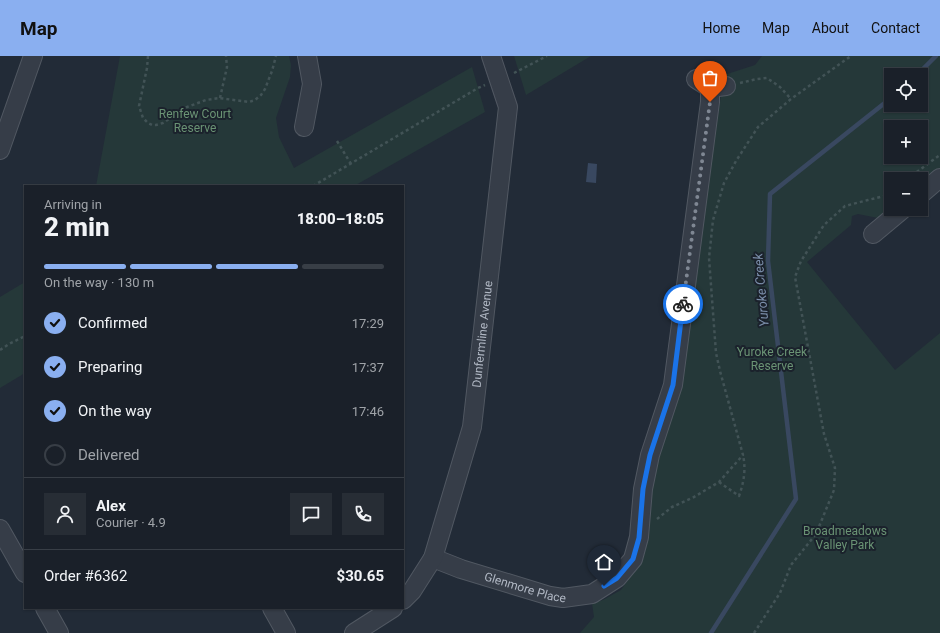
<!DOCTYPE html>
<meta charset="utf-8">
<style>
body{margin:0;font-family:Roboto,sans-serif;background:#272d35;color:#f1f3f6;height:100vh;display:flex;flex-direction:column;font-size:15px;white-space:nowrap}
*{box-sizing:border-box;margin:0}
p{font-size:13px;color:#9fa3a8}
.icon{flex:none;width:22px;height:22px;fill:none;stroke:currentColor;stroke-width:2;stroke-linecap:round;stroke-linejoin:round}
.map{position:relative;flex:1;overflow:hidden}
.details{position:absolute;left:24px;top:129px;width:380px;height:424px;display:flex;flex-direction:column;background:#1a2029;border-radius:0px;box-shadow:0 1px 3px #0004,0 0 0 1px #383e46}
.details>*{flex:none}
.buttons{position:absolute;left:884px;top:12px;display:grid;gap:8px}
.buttons a{display:grid;place-items:center;width:44px;height:44px;border-radius:0px;background:#1a2029;box-shadow:0 1px 3px #0004,0 0 0 1px #383e46;font-size:20px}
.pin{position:absolute;display:grid;place-items:center;width:34px;height:34px;color:#fff;margin:-41px -17px;border-radius:50% 50% 50% 0;rotate:-45deg;box-shadow:0 0 4px #0007}
.pin .icon{rotate:45deg}
.courier{position:absolute;display:grid;place-items:center;width:40px;height:40px;margin:-20px;border:3px solid #1a73e8;border-radius:50%;background:#fff;color:#222;box-shadow:0 1px 5px #0007}
.headline em{font-style:normal;font-weight:800}
.headline div{display:flex;flex-direction:column-reverse}
.headline{display:flex;align-items:center;justify-content:space-between;height:68px;padding:0 20px}
h1{font-size:26px;font-weight:800;line-height:30px}
.bar{display:grid;grid-template-columns:repeat(4,1fr);gap:6px 4px;align-content:center;height:48px;padding:0 20px}
.bar i{height:5px;border-radius:3px;background:#383e46}
.bar .active{background:#8aaff0}
.bar p{grid-column:span 4}
.line{display:flex;align-items:center;gap:10px;padding:0 20px;border-top:1px solid #383e46}
.line div{flex:1}
.round{display:grid;place-items:center;flex:none;width:42px;height:42px;border-radius:0px;background:#272d35}
ol{padding:0 20px;list-style:none}
li{display:flex;align-items:center;gap:12px;height:44px}
li p{margin-inline-start:auto}
li .icon{padding:4px;border-radius:50%;background:#8aaff0;color:#111;stroke-width:4}
li:last-child{color:#9fa3a8}
li i{width:22px;height:22px;border:2px solid #383e46;border-radius:50%}
header{display:flex;align-items:center;gap:24px;box-sizing:border-box;height:56px;padding:0 20px;background:#8aaff0;color:#111}
header strong{font-size:19px}
nav{display:flex;gap:22px;margin-inline-start:auto;font-size:14px}
.map>svg:first-child{display:block}
.green{fill:#253839;fill-rule:evenodd}
.water{fill:#394860}
.lines{fill:none;stroke-linecap:round;stroke-linejoin:round}
.stream{stroke:#394860;stroke-width:4.5}
.minor-casing{stroke:#515862;stroke-width:20}
.path{stroke:#425356;stroke-width:2.5;stroke-dasharray:3 3;stroke-linecap:butt}
.minor{stroke:#363d48;stroke-width:18}
.done{stroke:#7f8793;stroke-width:4;stroke-dasharray:0 7.2}
.route{stroke:#1a73e8;stroke-width:5}
.labels{text-anchor:middle;dominant-baseline:central;stroke-width:4;stroke-linejoin:round;paint-order:stroke}
.park-label{font-size:12px;fill:#6a9374;stroke:#1b222c}
.street-label{font-size:12px;fill:#b1b8c4;stroke:#1b222c}
.water-label{font-size:13px;font-style:italic;fill:#7b8eaa;stroke:#1b222c}
</style>
<header>
<strong>Map</strong>
<nav><a>Home</a><a>Map</a><a>About</a><a>Contact</a></nav>
</header>
<div class="map">
<svg width="940" height="577" viewBox="0 0 940 577">
<rect width="100%" height="100%" fill="#222b37"/>
<g class="green">
<path d="M120,0H289L291,9L290,21L276,62L279,81L294,112L472,11L485,56L354,130H96Z"/>
<path d="M514,0H591L526,39Z"/>
<path d="M762,0H940V112L921,128V123H891V152L878,162L858,158L852,160L851,169L807,206L895,314L940,277V577H580L594,561L592,547L603,544L621,534L636,513L649,469L651,432L661,395L710,114L724,19L755,9ZM891,19H921V49H891ZM891,71H921V101H891Z"/>
<path d="M25,226V317L0,332V241Z"/>
</g>
<path class="water" d="M588,107L597,108L596,127L586,126Z"/>
<g class="lines">
<g class="stream">
<path d="M917,19L936,0"/>
<path d="M711,577L796,443L768,205L770,138L891,42"/>
</g>
<g class="minor-casing">
<g id="minor">
<path d="M696,23L710,32L726,30"/>
<path d="M304,71L312,28L307,0"/>
<path d="M0,94L33,0"/>
<path d="M921,138L940,122"/>
<path d="M873,178L903,153"/>
<path d="M0,473L25,517"/>
<path id="s1" d="M433,502L461,513L550,540L563,542L592,538L617,522L633,503L639,481L643,433L650,399L673,329L710,46V32"/>
<path id="s2" d="M403,544L412,535L433,502L472,371L508,51L491,0"/>
<path d="M45,552L59,577"/>
<path d="M272,552L286,577"/>
<path d="M354,577L393,552"/>
</g>
</g>
<g class="path">
<path d="M148,0L147,12L139,50L143,62L148,67L152,69H156L163,67L187,51L206,44L219,42L249,46L255,44L261,39L265,33L272,15L276,0"/>
<path d="M514,17L547,0"/>
<path d="M740,27L757,23L767,22L780,31L791,43"/>
<path d="M220,42L227,11L226,0"/>
<path d="M337,85L351,108"/>
<path d="M907,123L940,99"/>
<path d="M313,130L478,32L485,29"/>
<path d="M0,294L9,288L25,280"/>
<path d="M719,426L739,440C744,426 746,413 743,399"/>
<path d="M657,463L672,451L694,441L719,426L743,399L720,315L716,297L709,202L713,164L724,127L736,105L758,71L791,43L851,0"/>
<path d="M754,577L780,537L791,509L816,478L834,434L835,412L824,378L795,221L801,205L824,169L845,150L868,144L884,140L891,134"/>
</g>
<use href="#minor" class="minor"/>
</g>
<g class="lines">
<path class="done" d="M683,248L710,46"/>
<path class="route" d="M604,530L617,522L633,503L639,482L643,433L650,399L673,329L683,248"/>
</g>
<g class="labels">
<g class="park-label">
<text x="195" y="58">Renfew Court<tspan x="195" dy="14">Reserve</tspan></text>
<text x="772" y="296">Yuroke Creek<tspan x="772" dy="14">Reserve</tspan></text>
<text x="845" y="475">Broadmeadows<tspan x="845" dy="14">Valley Park</tspan></text>
</g>
<g class="street-label">
<text stroke="none"><textPath href="#s2" startOffset="282">Dunfermline Avenue</textPath></text>
<text stroke="none"><textPath href="#s1" startOffset="97">Glenmore Place</textPath></text>
</g>
<g class="water-label">
<text transform="translate(761 234) rotate(-95)">Yuroke Creek</text>
</g>
</g>
</svg>
<div class="buttons">
<a><svg class="icon" aria-label="locate" viewBox="0 0 24 24"><circle cx="12" cy="12" r="6"/><path d="M12 2v4M12 18v4M2 12h4M18 12h4"/></svg></a>
<a>+</a>
<a>−</a>
</div>
<div class="pin" style="left:710px;top:46px;background:#ea580c"><svg class="icon" aria-label="bag" viewBox="0 0 24 24"><path d="M5 8h14l-1 12H6zM9 8a3 3 0 0 1 6 0"/></svg></div>
<div class="pin" style="left:604px;top:530px;background:#1f2937"><svg class="icon" aria-label="home" viewBox="0 0 24 24"><path d="M3 11l9-7 9 7M6 9v11h12V9"/></svg></div>
<div class="courier" style="left:683px;top:248px"><svg class="icon" aria-label="bike" viewBox="0 0 24 24"><circle cx="6" cy="16" r="4"/><circle cx="18" cy="16" r="4"/><path d="M6 16l4-8h5l3 8M10 8l3 8H6M13 5h3"/></svg></div>
<section class="details">
<div class="headline"><div><h1>2 min</h1><p>Arriving in</p></div><em>18:00–18:05</em></div>
<div class="bar"><i class="active"></i><i class="active"></i><i class="active"></i><i></i><p>On the way · 130 m</p></div>
<ol>
<li><svg class="icon" aria-label="check" viewBox="0 0 24 24"><path d="M5 12l5 5 9-10"/></svg>Confirmed<p>17:29</p></li>
<li><svg class="icon" aria-label="check" viewBox="0 0 24 24"><path d="M5 12l5 5 9-10"/></svg>Preparing<p>17:37</p></li>
<li><svg class="icon" aria-label="check" viewBox="0 0 24 24"><path d="M5 12l5 5 9-10"/></svg>On the way<p>17:46</p></li>
<li><i></i>Delivered</li>
</ol>
<div class="line" style="height:72px"><a class="round"><svg class="icon" aria-label="person" viewBox="0 0 24 24"><circle cx="12" cy="8" r="4"/><path d="M4 21q1-7 8-7t8 7"/></svg></a><div><b>Alex</b><p>Courier · 4.9</p></div><a class="round"><svg class="icon" aria-label="chat" viewBox="0 0 24 24"><path d="M4 5h16v11H9l-5 4z"/></svg></a><a class="round"><svg class="icon" aria-label="phone" viewBox="0 0 24 24"><path d="M5 4h4l2 5-3 2q2 4 5 5l2-3 5 2v4C11 20 4 13 5 4z"/></svg></a></div>
<div class="line" style="height:52px"><div>Order #6362</div><b>$30.65</b></div>
</section>
</div>
